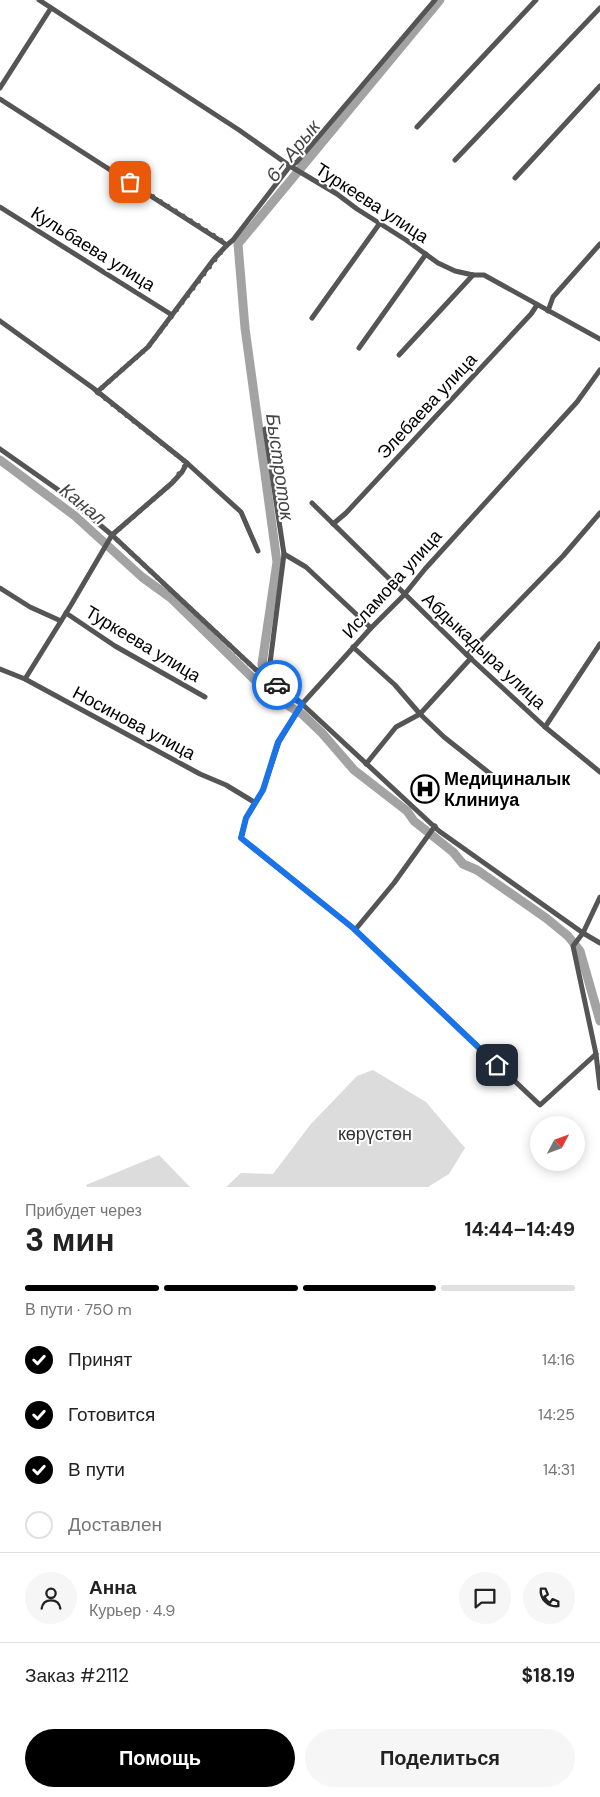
<!DOCTYPE html>
<html lang="ru">
<meta charset="utf-8">
<style>
body{margin:0;font-family:"DM Sans",sans-serif;background:#f6f6f6;color:#222;height:100vh;display:flex;flex-direction:column;font-size:19px;white-space:nowrap}
*{box-sizing:border-box;margin:0}
p{font-size:16px;color:#767676}
.icon{flex:none;width:28px;height:28px;fill:none;stroke:currentColor;stroke-width:2;stroke-linecap:round;stroke-linejoin:round}
.map{position:relative;height:1187px;overflow:hidden}
.details{display:flex;flex-direction:column;background:#fff;flex:1}
.details>*{flex:none}
.needle{width:32px;rotate:49deg}
.buttons{position:absolute;left:530px;top:1116px;display:grid;gap:10px}
.buttons a{display:grid;place-items:center;width:55px;height:55px;border-radius:50%;background:#fff;box-shadow:0 2px 12px #0003;font-size:25px}
.pin{position:absolute;display:grid;place-items:center;width:42px;height:42px;color:#fff;margin:-21px;border-radius:10px;box-shadow:0 2px 8px #0006}
.courier{position:absolute;display:grid;place-items:center;width:50px;height:50px;margin:-25px;border:4px solid #1a73e8;border-radius:50%;background:#fff;color:#222;box-shadow:0 1px 6px #0007}
.headline em{font-style:normal;font-weight:700}
.headline div{display:flex;flex-direction:column-reverse}
.headline{display:flex;align-items:center;justify-content:space-between;height:85px;padding:0 25px}
h1{font-size:32px;font-weight:700;line-height:38px}
.bar{display:grid;grid-template-columns:repeat(4,1fr);gap:8px 5px;align-content:center;height:60px;padding:0 25px}
.bar i{height:6px;border-radius:4px;background:#e0e0e0}
.bar .current{background:#000}
.bar p{grid-column:span 4}
.line{display:flex;align-items:center;gap:12px;padding:0 25px;border-top:1px solid #e0e0e0}
.line div{flex:1}
.round{display:grid;place-items:center;flex:none;width:52px;height:52px;border-radius:26px;background:#f6f6f6}
ol{padding:0 25px;list-style:none}
li{display:flex;align-items:center;gap:15px;height:55px}
li p{margin-inline-start:auto}
li .icon{padding:5px;border-radius:50%;background:#000;color:#fff;stroke-width:4}
li:last-child{color:#767676}
li i{width:28px;height:28px;border:2px solid #e0e0e0;border-radius:50%}
.action{display:flex;gap:10px;margin-top:auto;padding:10px 25px}
.action a{flex:1;height:58px;border-radius:30px;background:#000;color:#fff;font-size:20px;font-weight:700;line-height:58px;text-align:center}
.action a+a{background:#f6f6f6;color:#222}
.map>svg:first-child{display:block}
.green{fill:#dcdcdc}
.lines{fill:none;stroke-linecap:round;stroke-linejoin:round}
.river{stroke:#a3a3a3;stroke-width:9}
.minor{stroke:#555;stroke-width:5}
.done{stroke:#595959;stroke-width:5;stroke-dasharray:0 9}
.route{stroke:#1a73e8;stroke-width:6}
.labels{text-anchor:middle;dominant-baseline:central;stroke-width:4;stroke-linejoin:round;paint-order:stroke}
.street-label{font-size:18px;fill:#000;stroke:#fff}
.poi-label{font-size:18px;font-weight:bold;fill:#000;stroke:#fff;text-anchor:start}
.park-label{font-size:18px;fill:#333;stroke:#fff}
.water-label{font-size:19px;font-style:italic;fill:#444;stroke:#fff}
</style>
<div class="map">
<svg width="600" height="1187" viewBox="0 0 600 1187">
<rect width="100%" height="100%" fill="#fff"/>
<g class="green">
<path d="M373,1070L426,1102L465,1148L449,1174L428,1187H226L241,1173L273,1174L310,1125L357,1076Z"/>
<path d="M159,1155L190,1187H87L86,1185Z"/>
</g>
<g class="lines">
<g class="river">
<path d="M0,460L75,516L142,577L171,598L269,694L302,714L322,733L354,770L407,811L414,821L453,852L463,864L477,870L546,918L568,936L580,951L600,1021"/>
<path d="M269,694L262,664L277,562L245,328L238,244L440,0"/>
</g>
<g class="minor">
<path d="M39,0L239,130L290,166L337,194L357,209L406,240L438,263L455,271L473,275H484L600,339"/>
<path d="M0,88L51,8"/>
<path d="M0,99L227,245"/>
<path d="M417,127L536,0"/>
<path d="M455,160L600,8"/>
<path d="M515,178L600,86"/>
<path d="M0,207L172,315"/>
<path d="M548,311L553,297L600,244"/>
<path d="M312,318L380,223"/>
<path d="M0,321L93,388L187,463L241,512L258,551"/>
<path d="M359,348L426,254"/>
<path d="M399,355L473,275"/>
<path d="M97,392L148,347L214,259L227,245L233,240L290,166L297,162L435,0"/>
<path d="M265,429L284,554L268,679"/>
<path d="M0,449L57,489L112,535L255,669L302,704L439,831L583,933L600,943"/>
<path d="M312,503L467,655L545,727L600,772"/>
<path d="M333,524L346,513L531,314L537,305"/>
<path d="M284,554L306,567L371,628"/>
<path d="M0,588L30,607L61,621"/>
<path d="M66,613L115,646L205,697"/>
<path d="M353,647L395,685L420,714L444,737L502,783"/>
<path d="M467,655L563,556L600,513"/>
<path d="M0,669L25,679L200,774L226,785L254,802"/>
<path d="M25,679L71,605L112,535L172,483L182,472L187,463"/>
<path d="M545,727L600,644"/>
<path d="M366,764L396,727L420,714L471,658"/>
<path d="M600,897L583,933L573,946L596,1054L600,1088"/>
<path d="M355,930L394,883L435,826"/>
<path d="M596,1054L540,1105L353,928L241,838L246,818L263,790L279,742L302,704L371,628L404,595L425,569L577,402L600,370"/>
</g>
</g>
<g class="lines">
<path class="done" d="M130,182L227,244L148,347L97,392L187,463L172,483L112,535L255,669L277,685"/>
<path class="route" d="M277,685L302,704L278,742L263,790L246,818L241,838L353,928L497,1065"/>
</g>
<defs>
<g id="hospital-ring" transform="scale(1.4375)"><circle r="9.5" fill="#fff" stroke="#000" stroke-width="1.5"/><path d="M-5-5h3v3.5h4V-5h3V5h-3V1.5h-4V5h-3Z" fill="#000"/></g>
</defs>
<g fill-rule="evenodd">
<use href="#hospital-ring" x="425" y="789"/>
</g>
<g class="labels">
<g class="street-label">
<text transform="translate(372 203) rotate(33)">Туркеева улица</text>
<text transform="translate(93 249) rotate(32)">Кульбаева улица</text>
<text transform="translate(427 406) rotate(-47)">Элебаева улица</text>
<text transform="translate(392 584) rotate(-48)">Исламова улица</text>
<text transform="translate(143 644) rotate(31)">Туркеева улица</text>
<text transform="translate(484 651) rotate(43)">Абдыкадыра улица</text>
<text transform="translate(134 723) rotate(28)">Носинова улица</text>
</g>
<g class="poi-label">
<text x="444" y="779">Медициналык<tspan x="444" dy="21">Клиниуа</tspan></text>
</g>
<g class="park-label">
<text x="375" y="1134">көрүстөн</text>
</g>
<g class="water-label">
<text transform="translate(293 151) rotate(-51)">6- Арык</text>
<text transform="translate(280 467) rotate(82)">Быстроток</text>
<text transform="translate(83 504) rotate(39)">Канал</text>
</g>
</g>
</svg>
<div class="buttons">
<a><svg class="needle" viewBox="-14 -14 28 28"><path d="M0-13l5 13h-10z" fill="#e53935"/><path d="M0 13l5-13h-10z" fill="#767676"/></svg></a>
</div>
<div class="pin" style="left:130px;top:182px;background:#ea580c"><svg class="icon" aria-label="bag" viewBox="0 0 24 24"><path d="M5 8h14l-1 12H6zM9 8a3 3 0 0 1 6 0"/></svg></div>
<div class="pin" style="left:497px;top:1065px;background:#1f2937"><svg class="icon" aria-label="home" viewBox="0 0 24 24"><path d="M3 11l9-7 9 7M6 9v11h12V9"/></svg></div>
<div class="courier" style="left:277px;top:685px"><svg class="icon" aria-label="car" viewBox="0 0 24 24"><path d="M5 17H2v-5l4-1 3-4h7l3 4 3 1v5h-3M9 17h6M6 11h13"/><circle cx="7" cy="17" r="2"/><circle cx="17" cy="17" r="2"/></svg></div>
</div>
<section class="details">
<div class="headline"><div><h1>3 мин</h1><p>Прибудет через</p></div><em>14:44–14:49</em></div>
<div class="bar"><i class="current"></i><i class="current"></i><i class="current"></i><i></i><p>В пути · 750 m</p></div>
<ol>
<li><svg class="icon" aria-label="check" viewBox="0 0 24 24"><path d="M5 12l5 5 9-10"/></svg>Принят<p>14:16</p></li>
<li><svg class="icon" aria-label="check" viewBox="0 0 24 24"><path d="M5 12l5 5 9-10"/></svg>Готовится<p>14:25</p></li>
<li><svg class="icon" aria-label="check" viewBox="0 0 24 24"><path d="M5 12l5 5 9-10"/></svg>В пути<p>14:31</p></li>
<li><i></i>Доставлен</li>
</ol>
<div class="line" style="height:90px"><a class="round"><svg class="icon" aria-label="person" viewBox="0 0 24 24"><circle cx="12" cy="8" r="4"/><path d="M4 21q1-7 8-7t8 7"/></svg></a><div><b>Анна</b><p>Курьер · 4.9</p></div><a class="round"><svg class="icon" aria-label="chat" viewBox="0 0 24 24"><path d="M4 5h16v11H9l-5 4z"/></svg></a><a class="round"><svg class="icon" aria-label="phone" viewBox="0 0 24 24"><path d="M5 4h4l2 5-3 2q2 4 5 5l2-3 5 2v4C11 20 4 13 5 4z"/></svg></a></div>
<div class="line" style="height:65px"><div>Заказ #2112</div><b>$18.19</b></div>
<div class="action"><a>Помощь</a><a>Поделиться</a></div>
</section>
